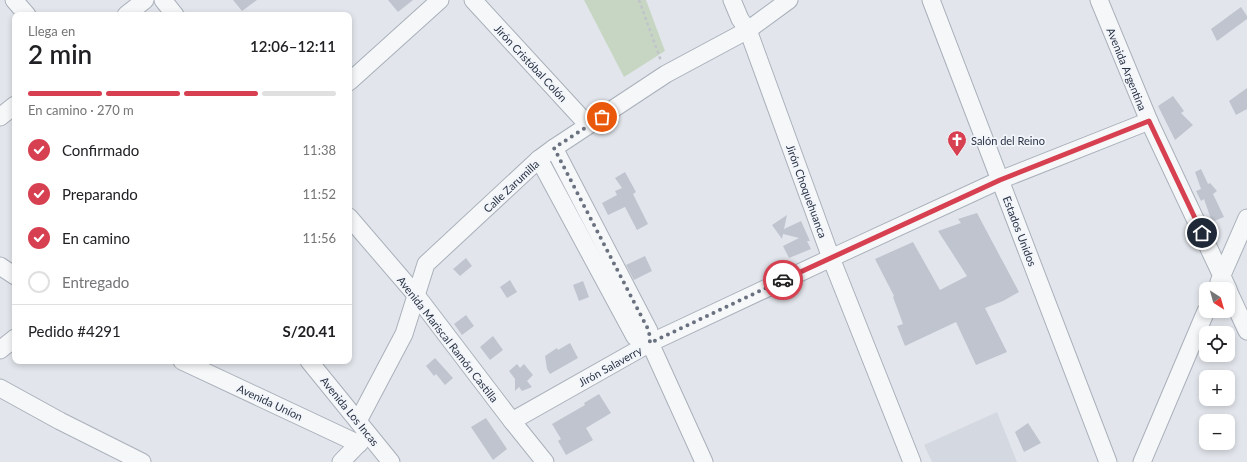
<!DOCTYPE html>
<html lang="es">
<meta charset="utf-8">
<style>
body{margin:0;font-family:Lato,sans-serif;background:#f2f2f2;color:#202124;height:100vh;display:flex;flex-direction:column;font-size:15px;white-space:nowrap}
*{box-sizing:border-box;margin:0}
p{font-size:13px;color:#757577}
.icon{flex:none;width:22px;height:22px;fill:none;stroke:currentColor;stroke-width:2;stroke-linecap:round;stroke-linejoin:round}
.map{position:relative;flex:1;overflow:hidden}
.sheet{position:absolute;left:12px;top:12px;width:340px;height:352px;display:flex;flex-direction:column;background:#fff;border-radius:8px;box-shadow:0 2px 6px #0003}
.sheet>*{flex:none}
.needle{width:26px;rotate:143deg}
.buttons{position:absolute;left:1199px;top:282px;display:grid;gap:8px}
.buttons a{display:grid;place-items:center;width:36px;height:36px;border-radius:8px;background:#fff;box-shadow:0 2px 6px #0003;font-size:20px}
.pin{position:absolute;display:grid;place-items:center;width:34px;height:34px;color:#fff;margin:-17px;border:2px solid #fff;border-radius:50%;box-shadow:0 1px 4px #0007}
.courier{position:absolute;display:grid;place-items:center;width:40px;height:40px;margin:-20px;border:3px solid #d74050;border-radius:50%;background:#fff;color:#222;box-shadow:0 1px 5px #0007}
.head em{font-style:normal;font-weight:600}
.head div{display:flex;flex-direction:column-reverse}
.head{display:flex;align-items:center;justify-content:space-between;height:68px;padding:0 16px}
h1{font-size:26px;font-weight:600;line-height:30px}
.bar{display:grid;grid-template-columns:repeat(4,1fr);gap:6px 4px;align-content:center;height:48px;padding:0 16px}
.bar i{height:5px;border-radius:3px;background:#e0e0e0}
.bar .selected{background:#d74050}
.bar p{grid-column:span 4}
.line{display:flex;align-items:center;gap:10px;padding:0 16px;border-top:1px solid #e0e0e0}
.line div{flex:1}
ol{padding:0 16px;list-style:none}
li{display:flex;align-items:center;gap:12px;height:44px}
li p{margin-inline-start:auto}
li .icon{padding:4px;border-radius:50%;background:#d74050;color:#fff;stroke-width:4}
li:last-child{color:#757577}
li i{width:22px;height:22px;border:2px solid #e0e0e0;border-radius:50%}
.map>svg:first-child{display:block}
.built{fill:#d4d8e1}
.green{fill:#c7d6c3}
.building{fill:#bfc4cf}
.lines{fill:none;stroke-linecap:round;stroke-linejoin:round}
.minor-casing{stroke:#aab0ba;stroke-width:19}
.path{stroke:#c0c4ca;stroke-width:2.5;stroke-dasharray:3 3;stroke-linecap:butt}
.minor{stroke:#f5f7f9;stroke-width:17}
.done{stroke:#6a717f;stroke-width:4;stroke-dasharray:0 7.2}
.route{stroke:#d74050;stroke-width:5}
.labels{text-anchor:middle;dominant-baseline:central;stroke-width:3.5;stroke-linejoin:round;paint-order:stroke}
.street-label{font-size:11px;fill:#293245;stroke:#f2f5f9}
.poi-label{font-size:11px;fill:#293245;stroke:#f2f5f9;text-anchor:start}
</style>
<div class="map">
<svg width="1247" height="462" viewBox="0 0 1247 462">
<rect width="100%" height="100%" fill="#e2e6ec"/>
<path class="built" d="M997,412L1017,462H932L924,445Z"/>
<path class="green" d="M584,0H646L665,51L624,77Z"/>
<g class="building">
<path d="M233,0H257L242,11Z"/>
<path d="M388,0H413L398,12Z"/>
<path d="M1241,7L1247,16V19L1217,41L1211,29Z"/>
<path d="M1247,88V109L1236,115L1229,101Z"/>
<path d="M1173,96L1184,111L1181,113L1193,125L1175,140L1158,106Z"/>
<path d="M1201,169L1208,184L1210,183L1217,191L1213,194L1224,217L1212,222L1204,199L1201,201L1196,191L1201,189L1195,172Z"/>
<path d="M625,172L636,192L633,194L648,224L637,230L625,207L608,215L602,203L617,195L615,191L622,188L615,178Z"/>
<path d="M977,213L1019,292L1003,301L985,308L1007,352L976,365L956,322L905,346L897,326L903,324L893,297L894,296L875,259L913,242L940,290L967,276L938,231L961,223L958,219Z"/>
<path d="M787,215L784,229L801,221L810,241H807L811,249L789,258L783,246L799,238L783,234L782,239L772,225Z"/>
<path d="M645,256L652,271L634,280L626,265Z"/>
<path d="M466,258L472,266L460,276L453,269Z"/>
<path d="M510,280L517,292L507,298L500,287Z"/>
<path d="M583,281L589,297L579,301L573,285Z"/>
<path d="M466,315L474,326L462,335L454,324Z"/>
<path d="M493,336L503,350L490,360L480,347Z"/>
<path d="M570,343L578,358L550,374L547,369L545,356L557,348L558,350Z"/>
<path d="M435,358L453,378L445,385L436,374L434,376L426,366Z"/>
<path d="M517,364L520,368L524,364L533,375L527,381L532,387L522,391L519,387L515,391V379L509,371Z"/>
<path d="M599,394L611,413L586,428L593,440L566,455L558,441L561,439L552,424L585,405L584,403Z"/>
<path d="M486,418L507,449L493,460L471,427Z"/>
<path d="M1028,423L1041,443L1024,452L1015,432Z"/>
</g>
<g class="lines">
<g class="minor-casing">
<g id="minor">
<path d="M14,0L27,15"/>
<path d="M163,0L175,15"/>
<path d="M473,0L588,125"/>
<path d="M732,0L740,19L748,30L831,258L912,462"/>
<path d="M931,0L1108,462"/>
<path d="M1099,0L1149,121L1228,289"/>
<path d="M126,15L145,0"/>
<path d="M349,82L440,0"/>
<path d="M0,117L15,105"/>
<path d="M554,148L649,331L650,343L704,462"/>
<path d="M539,159L635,337L650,343"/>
<path d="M349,217L416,295L512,421L545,462"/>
<path d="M0,266L15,276"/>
<path d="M1219,282L1247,218"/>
<path d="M1228,290L1247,331"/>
<path d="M0,350L15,338"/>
<path d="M182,361L359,444"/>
<path d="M309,361L391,462"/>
<path d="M0,388L60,421L142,462"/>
<path d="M358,421L404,334L426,264L539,159L554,148L666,74L748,30L789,0"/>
<path d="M512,421L650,343L831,258L1000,180L1149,121"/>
<path d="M341,462L365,437"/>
<path d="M1142,462L1206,311"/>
</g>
</g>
<path class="path" d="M639,0L661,61"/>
<use href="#minor" class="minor"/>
</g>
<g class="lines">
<path class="done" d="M602,117L554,148L649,331L650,343L783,280"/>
<path class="route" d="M783,280L1000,180L1149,121L1202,233"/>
</g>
<defs>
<g id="church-pin" transform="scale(1)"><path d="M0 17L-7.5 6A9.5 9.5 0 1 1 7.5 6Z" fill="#d74050" stroke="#f2f5f9"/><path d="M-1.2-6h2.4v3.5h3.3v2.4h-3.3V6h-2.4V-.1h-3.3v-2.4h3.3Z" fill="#fff"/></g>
</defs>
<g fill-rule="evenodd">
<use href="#church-pin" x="957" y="140"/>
</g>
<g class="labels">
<g class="street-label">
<text transform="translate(531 63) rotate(47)">Jirón Cristóbal Colón</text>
<text transform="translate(1127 69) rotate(68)">Avenida Argentina</text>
<text transform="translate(511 186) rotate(-43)">Calle Zarumilla</text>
<text transform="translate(807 191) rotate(70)">Jirón Choquehuanca</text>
<text transform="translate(1020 231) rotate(69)">Estados Unidos</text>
<text transform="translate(448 339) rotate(52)">Avenida Mariscal Ramón Castilla</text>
<text transform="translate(610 366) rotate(-29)">Jirón Salaverry</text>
<text transform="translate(270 402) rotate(25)">Avenida Uníon</text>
<text transform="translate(350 411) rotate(51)">Avenida Los Incas</text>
</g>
<g class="poi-label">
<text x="971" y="140">Salón del Reino</text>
</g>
</g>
</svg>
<div class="buttons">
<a><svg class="needle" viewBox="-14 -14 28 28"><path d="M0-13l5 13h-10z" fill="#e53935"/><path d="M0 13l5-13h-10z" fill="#757577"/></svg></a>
<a><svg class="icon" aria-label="locate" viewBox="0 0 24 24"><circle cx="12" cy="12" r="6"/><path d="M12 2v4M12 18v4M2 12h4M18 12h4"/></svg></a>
<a>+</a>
<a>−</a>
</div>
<div class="pin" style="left:602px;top:117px;background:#ea580c"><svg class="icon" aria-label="bag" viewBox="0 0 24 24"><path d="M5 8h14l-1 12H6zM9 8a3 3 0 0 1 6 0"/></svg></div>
<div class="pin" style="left:1202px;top:233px;background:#1f2937"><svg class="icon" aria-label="home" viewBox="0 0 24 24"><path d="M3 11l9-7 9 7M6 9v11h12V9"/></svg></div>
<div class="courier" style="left:783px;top:280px"><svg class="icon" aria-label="car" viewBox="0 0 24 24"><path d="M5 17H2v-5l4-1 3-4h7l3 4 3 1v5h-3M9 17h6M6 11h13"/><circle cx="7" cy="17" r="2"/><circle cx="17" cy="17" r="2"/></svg></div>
<section class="sheet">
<div class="head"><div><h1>2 min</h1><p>Llega en</p></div><em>12:06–12:11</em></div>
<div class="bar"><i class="selected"></i><i class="selected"></i><i class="selected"></i><i></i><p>En camino · 270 m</p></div>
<ol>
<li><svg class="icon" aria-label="check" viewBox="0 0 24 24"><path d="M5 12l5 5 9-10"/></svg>Confirmado<p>11:38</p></li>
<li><svg class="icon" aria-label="check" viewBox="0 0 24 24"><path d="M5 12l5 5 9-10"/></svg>Preparando<p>11:52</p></li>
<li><svg class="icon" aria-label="check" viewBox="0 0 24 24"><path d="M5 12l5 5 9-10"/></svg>En camino<p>11:56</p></li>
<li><i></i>Entregado</li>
</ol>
<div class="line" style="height:52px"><div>Pedido #4291</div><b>S/20.41</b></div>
</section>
</div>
